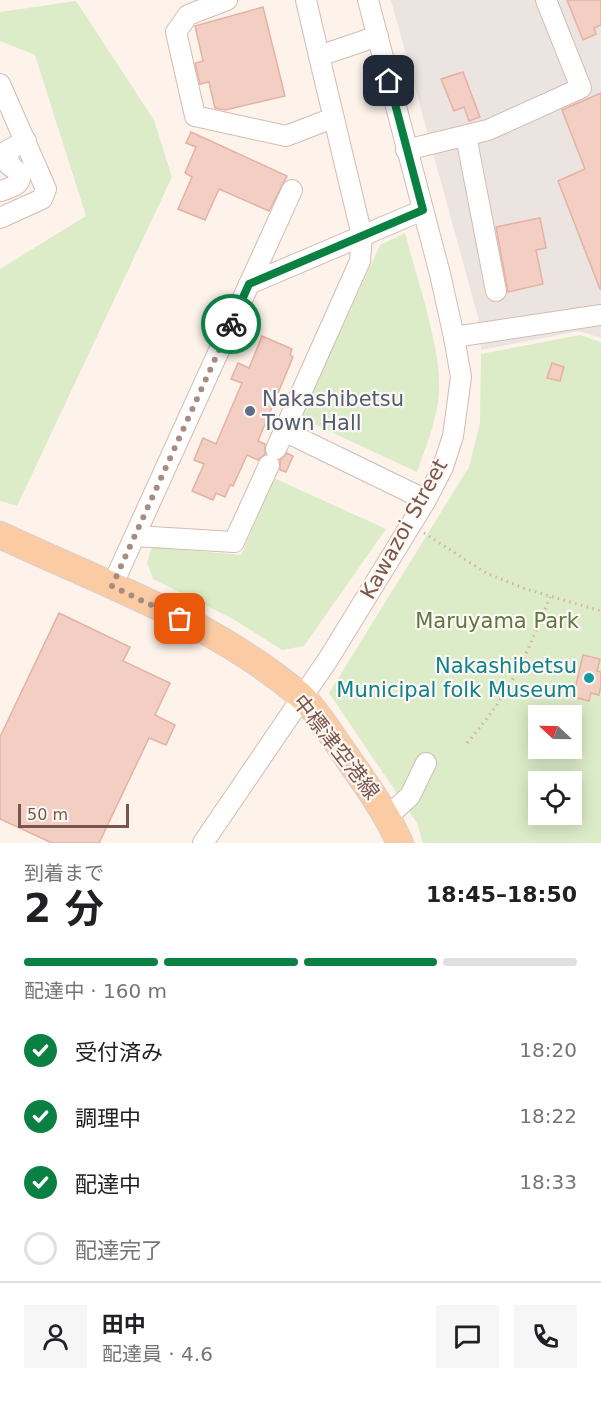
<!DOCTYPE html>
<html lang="ja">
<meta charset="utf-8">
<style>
body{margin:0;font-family:"DejaVu Sans","Noto Sans JP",sans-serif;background:#f6f6f6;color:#202124;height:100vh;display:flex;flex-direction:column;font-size:22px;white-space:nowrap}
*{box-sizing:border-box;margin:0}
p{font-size:20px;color:#757577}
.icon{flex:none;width:33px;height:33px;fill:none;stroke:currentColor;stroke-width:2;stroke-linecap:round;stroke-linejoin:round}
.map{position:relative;height:843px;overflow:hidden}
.panel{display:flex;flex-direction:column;background:#fff;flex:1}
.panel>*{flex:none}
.needle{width:39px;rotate:292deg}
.fabs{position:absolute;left:528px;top:705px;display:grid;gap:12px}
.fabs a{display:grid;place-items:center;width:54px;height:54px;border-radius:0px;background:#fff;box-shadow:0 3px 15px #0003;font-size:30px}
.scale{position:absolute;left:18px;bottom:15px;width:111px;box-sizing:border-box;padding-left:6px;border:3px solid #79554d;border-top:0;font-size:16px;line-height:21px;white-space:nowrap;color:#79554d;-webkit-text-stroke:4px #fff8f2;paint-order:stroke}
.pin{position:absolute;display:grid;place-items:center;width:51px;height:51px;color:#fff;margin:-26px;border-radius:12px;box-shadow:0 3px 9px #0006}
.courier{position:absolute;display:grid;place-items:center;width:60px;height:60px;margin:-30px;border:4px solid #0b8043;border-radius:50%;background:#fff;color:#222;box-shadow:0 2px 8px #0007}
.overview em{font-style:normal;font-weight:700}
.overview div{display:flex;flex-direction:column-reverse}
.overview{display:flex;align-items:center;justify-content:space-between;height:102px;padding:0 24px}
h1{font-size:39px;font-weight:700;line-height:45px}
.bar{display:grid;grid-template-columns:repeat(4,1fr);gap:9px 6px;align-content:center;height:72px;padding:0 24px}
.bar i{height:8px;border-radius:4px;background:#e0e0e0}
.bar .selected{background:#0b8043}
.bar p{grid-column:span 4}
.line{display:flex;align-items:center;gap:15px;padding:0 24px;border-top:2px solid #e0e0e0}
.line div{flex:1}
.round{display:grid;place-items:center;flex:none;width:63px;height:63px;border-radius:0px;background:#f6f6f6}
ol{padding:0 24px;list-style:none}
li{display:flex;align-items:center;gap:18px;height:66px}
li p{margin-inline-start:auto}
li .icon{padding:6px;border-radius:50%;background:#0b8043;color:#fff;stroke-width:4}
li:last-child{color:#757577}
li i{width:33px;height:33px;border:3px solid #e0e0e0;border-radius:50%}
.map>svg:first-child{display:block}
.industrial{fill:#ece4e0}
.green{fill:#dcecc8;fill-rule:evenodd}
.building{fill:#f3cec2;stroke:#e5b1a2;stroke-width:1.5}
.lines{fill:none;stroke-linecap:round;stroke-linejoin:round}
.minor-casing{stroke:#d3bbb2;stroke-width:22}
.major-casing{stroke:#d9cfcd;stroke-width:28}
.path{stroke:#d8b0a4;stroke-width:3;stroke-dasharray:1.5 4.5;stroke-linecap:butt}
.minor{stroke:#fff;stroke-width:20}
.major{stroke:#fbcca4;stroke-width:26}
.done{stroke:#a78c84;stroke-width:6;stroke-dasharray:0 10.8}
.route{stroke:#0b8043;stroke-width:8}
.service-dot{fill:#5c6f8a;stroke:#fff8f2;stroke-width:2}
.culture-dot{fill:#0f9aa8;stroke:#fff8f2;stroke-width:2}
.labels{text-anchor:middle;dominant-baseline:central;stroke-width:4.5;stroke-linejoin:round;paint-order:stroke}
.service-label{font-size:21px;fill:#4e5e75;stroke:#fff8f2;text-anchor:start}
.street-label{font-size:21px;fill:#79554d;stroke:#fff8f2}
.park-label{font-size:21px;fill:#5b7941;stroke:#fff8f2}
.culture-label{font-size:21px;fill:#0d838f;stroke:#fff8f2;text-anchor:end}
</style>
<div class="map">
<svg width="601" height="843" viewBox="0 0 601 843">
<rect width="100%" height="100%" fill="#fdf3eb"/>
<path class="industrial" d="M391,0H601V338L579,331L481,350L478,317Z"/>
<g class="green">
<path d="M76,1L154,120L172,177L17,506L0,501V269L86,216L35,55L0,41V12Z"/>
<path d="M405,233C416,276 442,350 439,392C437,421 426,446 417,472L301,418L380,245Z"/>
<path d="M580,335L601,342V843H423L417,823L329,693L469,467L480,423L481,354ZM538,716H572V748H538ZM538,782H572V814H538Z"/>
<path d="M274,478L386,529L304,646L282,650L233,619L153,579L147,562L152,547L241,555Z"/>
</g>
<g class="building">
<path d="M567,0H601V25L594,28L596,34L583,40Z"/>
<path d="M263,7L285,96L225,110L215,108L209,82L200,84L195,63L203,61L195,26Z"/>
<path d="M463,72L480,117L469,121L464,107L454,111L441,79Z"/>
<path d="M601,93V289H600L558,181L585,169L562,110Z"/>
<path d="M191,132L287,176L269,211L219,189L205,220L178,209L192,177L185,173L196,147L186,143Z"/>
<path d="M540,218L546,248L536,250L543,284L508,292L496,227Z"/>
<path d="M262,336L292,349L290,355L293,357L258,441L265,444V454L258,460L247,455L233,486L230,485L225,497L216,493L213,500L192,491L204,464L194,460L203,438L216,444L242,383L231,379L238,363L249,368Z"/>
<path d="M552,363L564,367L560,381L547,378Z"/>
<path d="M287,453L293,456L286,472L280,470V460Z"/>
<path d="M59,613L130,647L123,661L170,683L155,715L175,725L166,745L149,738L99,843H52L0,819V737Z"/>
<path d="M583,655L600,659L597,671L601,672V685L599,695L591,693L589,701L573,697Z"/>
</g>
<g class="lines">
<g class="minor-casing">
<g id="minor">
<path d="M227,0L188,15L176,32L195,116L286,136L333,118"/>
<path d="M306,0L319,56"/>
<path d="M0,84L46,189L42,199L0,218"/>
<path d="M466,136L496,291"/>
<path d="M406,150L488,130L581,88L546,0"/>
<path d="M1,191C11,187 22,186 20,173L9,165L8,150L26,141"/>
<path d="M249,284L423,210"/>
<path d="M454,337L601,315"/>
<path d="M284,431L426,500"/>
<path d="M276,449L360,261L362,236L319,56L378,36"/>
<path d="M135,536L234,542L269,465"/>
<path d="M112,586L292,190"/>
<path d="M388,816L410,796L426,763"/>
<path d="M203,843L329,658L426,500L443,467L453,436L461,377L454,337L440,274L368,0"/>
</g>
</g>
<g class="major-casing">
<path id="major" d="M0,535C102,583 214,622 301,696C316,710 328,730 340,747C362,779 384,808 400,843"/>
</g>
<g class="path">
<path d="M424,533L486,573L526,589L601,611"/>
<path d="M467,743C510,693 526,657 550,597"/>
</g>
<use href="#minor" class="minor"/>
<use href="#major" class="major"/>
</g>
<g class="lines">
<path class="done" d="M180,619L112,586L231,324"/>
<path class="route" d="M231,324L249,284L423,210L389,81"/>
</g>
<circle class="service-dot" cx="250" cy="411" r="6"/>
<circle class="culture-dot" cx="589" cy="678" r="6"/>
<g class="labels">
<g class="service-label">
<text x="262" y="399">Nakashibetsu<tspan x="262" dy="24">Town Hall</tspan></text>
</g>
<g class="street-label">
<text transform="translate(404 529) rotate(-61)">Kawazoi Street</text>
<text transform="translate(336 747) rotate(52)">中標津空港線</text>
</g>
<g class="park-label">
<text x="497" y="621">Maruyama Park</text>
</g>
<g class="culture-label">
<text x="577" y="666">Nakashibetsu<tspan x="577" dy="24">Municipal folk Museum</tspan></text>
</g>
</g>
</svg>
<div class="fabs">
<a><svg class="needle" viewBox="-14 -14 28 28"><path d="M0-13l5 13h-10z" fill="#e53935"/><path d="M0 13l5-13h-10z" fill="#757577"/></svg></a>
<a><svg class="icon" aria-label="locate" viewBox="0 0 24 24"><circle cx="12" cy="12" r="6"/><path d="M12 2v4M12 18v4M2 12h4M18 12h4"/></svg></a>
</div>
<div class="scale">50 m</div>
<div class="pin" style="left:180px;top:619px;background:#ea580c"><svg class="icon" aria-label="bag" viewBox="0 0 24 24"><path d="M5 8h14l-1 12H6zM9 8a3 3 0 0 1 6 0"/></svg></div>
<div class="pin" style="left:389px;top:81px;background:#1f2937"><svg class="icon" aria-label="home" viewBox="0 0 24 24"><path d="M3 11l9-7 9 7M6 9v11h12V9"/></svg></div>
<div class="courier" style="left:231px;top:324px"><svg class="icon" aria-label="bike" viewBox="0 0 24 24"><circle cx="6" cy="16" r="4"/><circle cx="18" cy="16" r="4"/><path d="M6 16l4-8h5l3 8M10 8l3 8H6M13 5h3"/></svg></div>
</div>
<section class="panel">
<div class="overview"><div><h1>2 分</h1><p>到着まで</p></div><em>18:45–18:50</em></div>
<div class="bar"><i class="selected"></i><i class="selected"></i><i class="selected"></i><i></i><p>配達中 · 160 m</p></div>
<ol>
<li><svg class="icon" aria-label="check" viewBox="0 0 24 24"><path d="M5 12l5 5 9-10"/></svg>受付済み<p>18:20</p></li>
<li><svg class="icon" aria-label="check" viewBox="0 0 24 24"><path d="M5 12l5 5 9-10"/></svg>調理中<p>18:22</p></li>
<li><svg class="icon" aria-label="check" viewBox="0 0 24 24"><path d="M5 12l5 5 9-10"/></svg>配達中<p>18:33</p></li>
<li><i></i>配達完了</li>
</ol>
<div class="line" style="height:108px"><a class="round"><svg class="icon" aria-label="person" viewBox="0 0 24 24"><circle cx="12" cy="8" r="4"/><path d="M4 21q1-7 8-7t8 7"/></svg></a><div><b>田中</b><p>配達員 · 4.6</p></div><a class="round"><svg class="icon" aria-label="chat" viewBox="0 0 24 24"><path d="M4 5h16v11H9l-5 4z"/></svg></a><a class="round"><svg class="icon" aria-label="phone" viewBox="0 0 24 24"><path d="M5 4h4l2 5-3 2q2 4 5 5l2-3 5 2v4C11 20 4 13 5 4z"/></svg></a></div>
</section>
